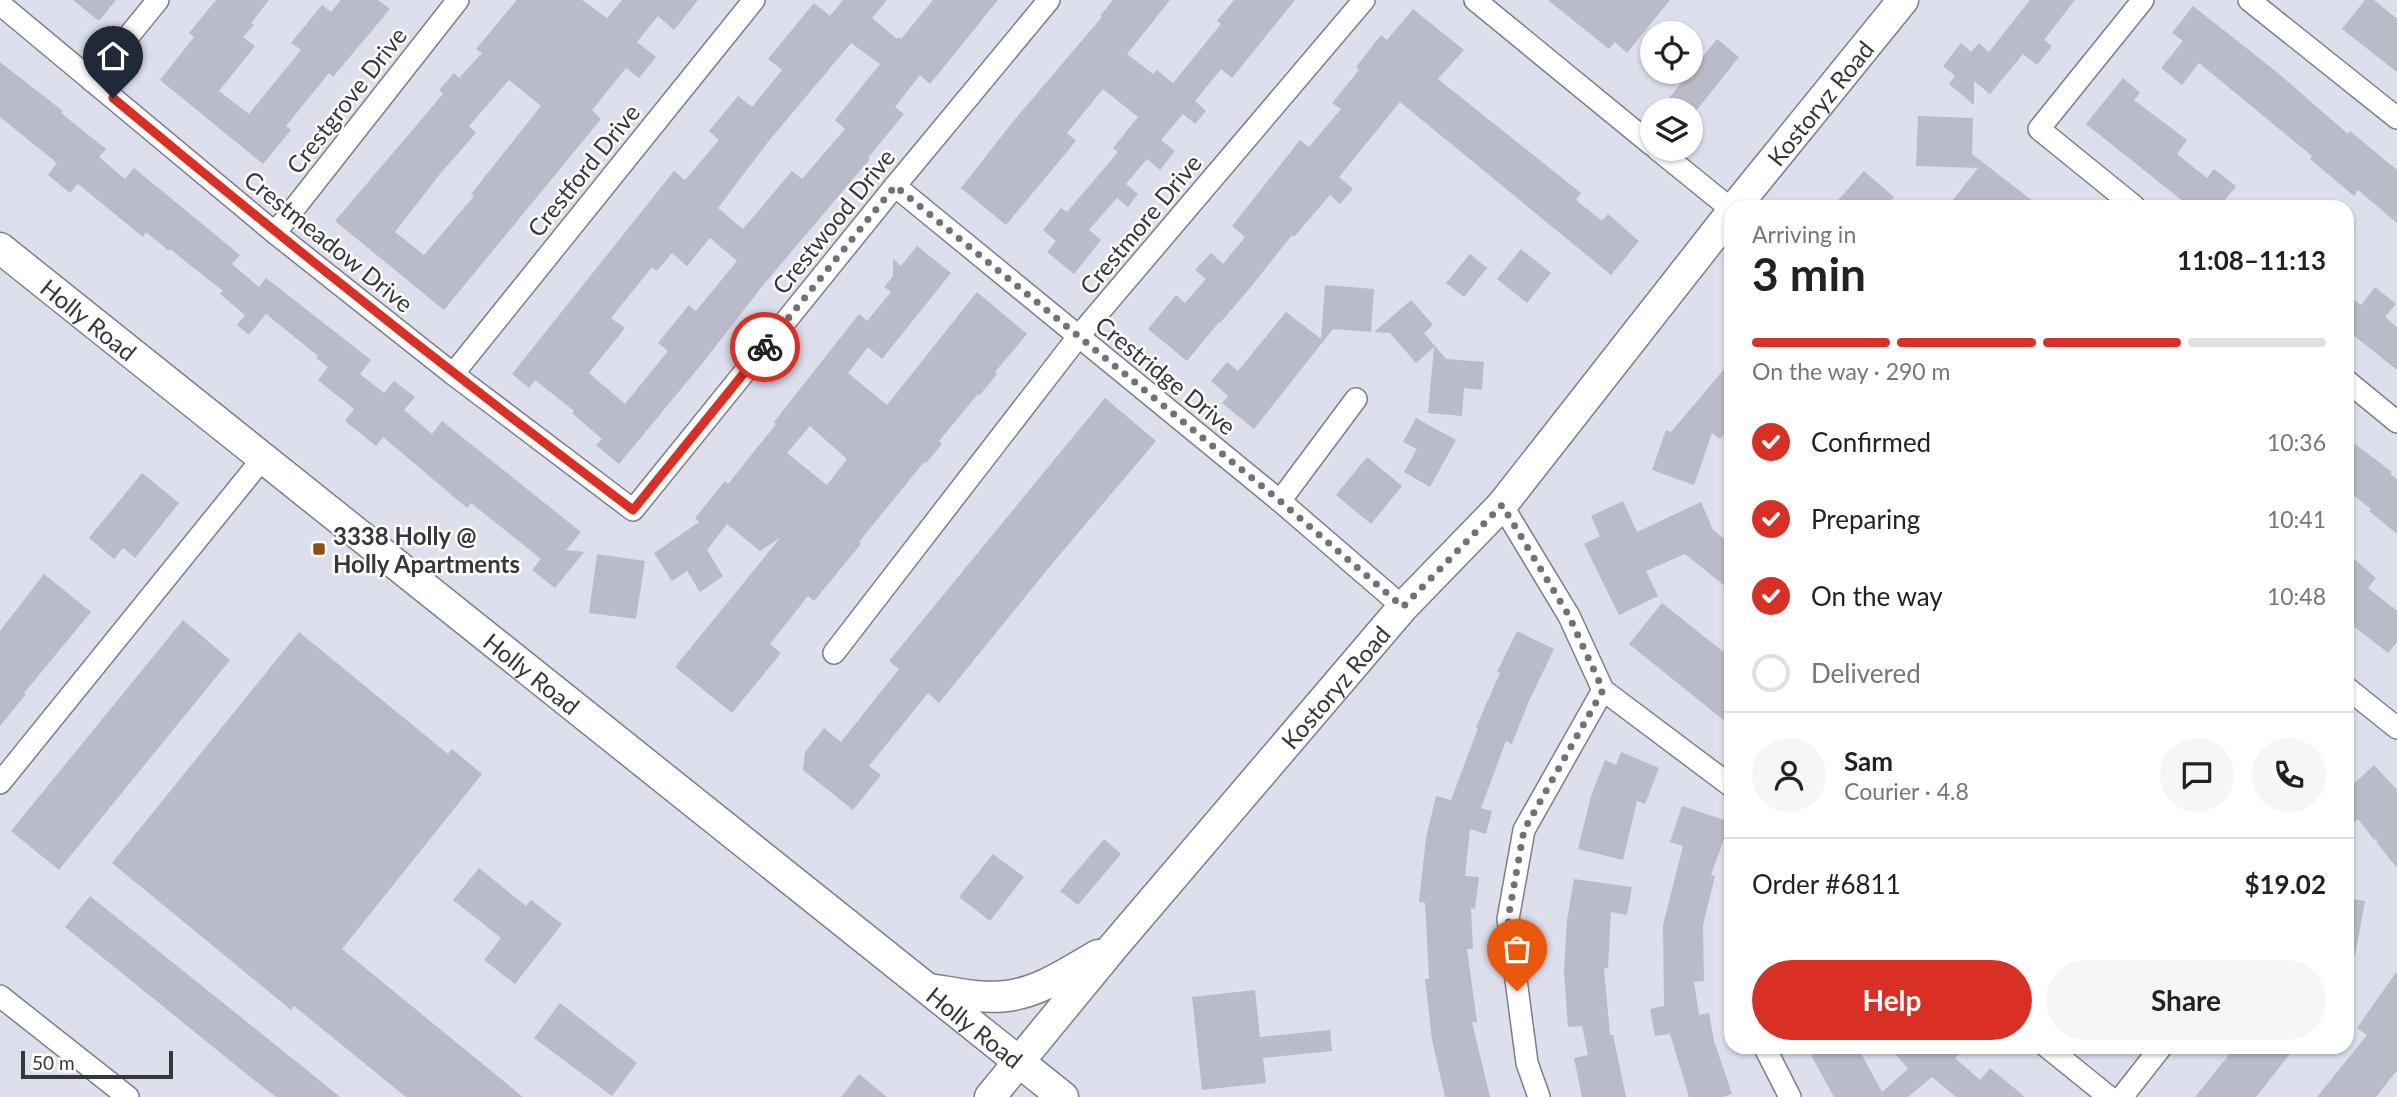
<!DOCTYPE html>
<meta charset="utf-8">
<style>
body{margin:0;font-family:Lato,sans-serif;background:#f6f6f6;color:#222;height:100vh;display:flex;flex-direction:column;font-size:26px;white-space:nowrap}
*{box-sizing:border-box;margin:0}
p{font-size:23px;color:#767676}
.icon{flex:none;width:38px;height:38px;fill:none;stroke:currentColor;stroke-width:2;stroke-linecap:round;stroke-linejoin:round}
.map{position:relative;flex:1;overflow:hidden}
.panel{position:absolute;left:1724px;top:200px;width:630px;height:854px;display:flex;flex-direction:column;background:#fff;border-radius:21px;box-shadow:0 2px 5px #0004}
.panel>*{flex:none}
.fabs{position:absolute;left:1640px;top:21px;display:grid;gap:14px}
.fabs a{display:grid;place-items:center;width:63px;height:63px;border-radius:50%;background:#fff;box-shadow:0 2px 5px #0004;font-size:35px}
.scale{position:absolute;left:21px;bottom:18px;width:152px;box-sizing:border-box;padding-left:7px;border:4px solid #36373c;border-top:0;font-size:19px;line-height:24px;white-space:nowrap;color:#36373c;-webkit-text-stroke:5px #fff;paint-order:stroke}
.pin{position:absolute;display:grid;place-items:center;width:60px;height:60px;color:#fff;margin:-72px -30px;border-radius:50% 50% 50% 0;rotate:-45deg;box-shadow:0 0 7px #0007}
.pin .icon{rotate:45deg}
.courier{position:absolute;display:grid;place-items:center;width:70px;height:70px;margin:-35px;border:5px solid #d93025;border-radius:50%;background:#fff;color:#222;box-shadow:0 2px 9px #0007}
.overview em{font-style:normal;font-weight:700}
.overview div{display:flex;flex-direction:column-reverse}
.overview{display:flex;align-items:center;justify-content:space-between;height:119px;padding:0 28px}
h1{font-size:46px;font-weight:700;line-height:52px}
.bar{display:grid;grid-template-columns:repeat(4,1fr);gap:10px 7px;align-content:center;height:84px;padding:0 28px}
.bar i{height:9px;border-radius:5px;background:#e0e0e0}
.bar .selected{background:#d93025}
.bar p{grid-column:span 4}
.line{display:flex;align-items:center;gap:18px;padding:0 28px;border-top:2px solid #e0e0e0}
.line div{flex:1}
.round{display:grid;place-items:center;flex:none;width:74px;height:74px;border-radius:37px;background:#f6f6f6}
ol{padding:0 28px;list-style:none}
li{display:flex;align-items:center;gap:21px;height:77px}
li p{margin-inline-start:auto}
li .icon{padding:7px;border-radius:50%;background:#d93025;color:#fff;stroke-width:4}
li:last-child{color:#767676}
li i{width:38px;height:38px;border:4px solid #e0e0e0;border-radius:50%}
.button{display:flex;gap:14px;margin-top:auto;padding:14px 28px}
.button a{flex:1;height:80px;border-radius:42px;background:#d93025;color:#fff;font-size:28px;font-weight:700;line-height:80px;text-align:center}
.button a+a{background:#f6f6f6;color:#222}
.map>svg:first-child{display:block}
.building{fill:#b9bbc8;fill-rule:evenodd}
.lines{fill:none;stroke-linecap:round;stroke-linejoin:round}
.street-casing{stroke:#7c7e8a;stroke-width:24}
.secondary-casing{stroke:#7c7e8a;stroke-width:33}
.street{stroke:#fff;stroke-width:21}
.secondary{stroke:#fff;stroke-width:30}
.done{stroke:#70727a;stroke-width:7;stroke-dasharray:0 12.6}
.route{stroke:#d93025;stroke-width:9}
.poi-dot{fill:#8d4e14;stroke:#fff;stroke-width:2.5}
.labels{text-anchor:middle;dominant-baseline:central;stroke-width:5;stroke-linejoin:round;paint-order:stroke}
.street-label{font-size:24px;fill:#36373c;stroke:#fff}
.poi-label{font-size:24px;font-weight:bold;fill:#36373c;stroke:#fff;text-anchor:start}
</style>
<div class="map">
<svg width="2397" height="1097" viewBox="0 0 2397 1097">
<rect width="100%" height="100%" fill="#dddfec"/>
<g class="building">
<path d="M73,0H116L99,21Z"/>
<path d="M216,0H269L251,23L254,25L243,37L255,46L219,91L249,114L301,50L291,43L322,5L331,12L341,0H378L390,9L333,77L329,73L286,126L291,130L263,164L160,80L194,37L189,33Z"/>
<path d="M517,0H582L607,18L622,0H698L674,30L658,16L637,42L656,57L639,78L626,68L592,110L601,119L444,310L335,221L443,94L439,90L454,73L459,78L482,53L476,49ZM509,80L541,106L471,194L474,196L424,255L395,232L440,174L476,133L469,126Z"/>
<path d="M843,0H887L872,18L897,39L898,37L901,39L933,0H998L930,84L920,75L895,107L904,114L868,158L870,159L764,284L705,360L619,464L596,445L602,439L572,413L574,411L535,380L529,388L512,374L674,171L685,180L719,140L709,131L738,96L752,107L782,70L768,59L814,3L830,16ZM851,43L880,64L835,120L845,129L802,179L792,171L743,229L718,208L768,142ZM710,238L737,261L696,311L689,305L658,343L668,351L625,404L589,373L625,328L611,318L652,267L657,271L672,253L687,266Z"/>
<path d="M1113,0H1170L1127,54L1153,74L1157,70L1173,83L1221,24L1217,21L1234,0H1295L1232,78L1221,69L1195,101L1206,111L1195,124L1183,114L1161,140L1175,151L1160,170L1147,159L1126,184L1138,194L1128,207L1117,198L1089,230L1101,240L1074,274L1047,252L1056,241L1043,230L1061,208L1067,212L1118,152L1113,148L1138,117L1103,89L1067,133L1076,141L1006,225L961,188L1011,124L1102,17L1100,16Z"/>
<path d="M1548,0H1670L1627,53L1615,42L1609,49Z"/>
<path d="M2030,0H2075L2044,40L2052,46L2037,65L2023,54L1990,94L1974,81V105L1949,84L1955,76L1943,66L1961,43L1971,52L1979,43L1989,52Z"/>
<path d="M2365,0H2374L2397,19V72L2342,29Z"/>
<path d="M2193,6L2278,73L2348,134L2350,131L2397,170V223L2358,190L2354,196L2310,159L2312,156L2199,63L2182,85L2161,68L2183,41L2172,33Z"/>
<path d="M1413,9L1464,50L1438,79L1581,193L1576,200L1602,221L1608,214L1639,241L1611,275L1400,102L1339,177L1353,189L1340,204L1330,195L1294,237L1292,235L1250,288L1220,323L1219,322L1187,361L1148,329L1176,295L1185,303L1206,279L1195,270L1211,253L1223,264L1245,237L1232,226L1300,140L1309,147L1341,109L1332,103L1359,70L1356,67L1381,35L1387,40Z"/>
<path d="M1717,39L1739,57L1692,116L1690,110H1684L1669,98Z"/>
<path d="M0,62L63,111L61,113L106,149L99,157L125,179L134,168L240,255L232,264L259,287L266,278L371,360L360,374L384,393L394,381L415,397L404,410L432,434L442,421L581,532L566,550L584,552L555,588L532,570L541,559L471,503L467,508L383,437L376,446L345,421L354,409L318,380L328,367L316,358L318,356L266,314L249,335L237,325L245,315L220,294L223,291L170,249L169,251L146,232L143,237L78,184L70,193L48,175L57,163L0,117Z"/>
<path d="M2123,78L2140,93L2134,100L2187,140L2177,154L2207,178L2214,169L2236,186L2220,206H2189L2086,124Z"/>
<path d="M1918,116L1973,118L1972,154L2039,206H1948L1978,168L1916,166Z"/>
<path d="M1864,171L1894,197L1886,206H1833Z"/>
<path d="M917,246L951,273L882,359L868,347L848,373L887,405L977,292L1027,334L995,372L997,374L980,395L978,394L939,441L942,444L926,463L924,462L859,542L861,544L814,601L808,596L770,644L781,653L732,713L675,667L780,538L760,551L727,524L707,550L723,576L700,592L687,571L672,581L654,553L699,522L695,518L725,481L728,484L776,424L774,422L859,314L867,321L891,292L884,287L893,276V259L901,266ZM810,426L847,459L827,485L787,453Z"/>
<path d="M1521,249L1551,273L1527,303L1497,279Z"/>
<path d="M1470,254L1487,268L1464,297L1446,283Z"/>
<path d="M1325,285L1374,289L1371,332L1333,329L1254,429L1222,403L1228,396L1211,381L1227,362L1238,371L1286,312L1321,339Z"/>
<path d="M2375,287L2396,304L2385,317L2397,327V370L2347,330V294L2361,305Z"/>
<path d="M1411,300L1433,325L1424,333L1446,359L1484,362L1482,390L1464,388L1462,416L1428,413L1434,347L1416,363L1390,333L1374,332Z"/>
<path d="M1731,361V426L1720,439L1712,433L1694,485L1652,470L1666,430L1671,432Z"/>
<path d="M1105,398L1156,441L1051,565L939,703L928,693L869,766L881,775L853,810L803,770L805,752L824,728L841,742L899,669L889,661Z"/>
<path d="M1416,418L1456,440L1430,487L1404,472L1417,449L1403,442Z"/>
<path d="M2347,438L2392,472L2390,474L2397,479V534L2369,511L2371,509L2347,490Z"/>
<path d="M1367,457L1402,486L1371,524L1336,495Z"/>
<path d="M142,473L179,503L135,558L123,548L114,559L89,538Z"/>
<path d="M1623,501L1637,532L1701,502L1713,530L1731,544V591L1685,554L1646,571L1658,596L1619,615L1584,544L1600,536L1591,516Z"/>
<path d="M2347,553L2376,578L2368,588L2397,611V642L2388,653L2347,621Z"/>
<path d="M597,554L645,561L636,619L589,613Z"/>
<path d="M44,574L91,612L24,693L26,694L0,726V631Z"/>
<path d="M1662,603L1731,658V726L1629,644Z"/>
<path d="M183,620L230,660L59,870L11,831Z"/>
<path d="M1517,631L1554,649L1529,701L1512,744L1506,741L1481,808L1492,811L1486,834L1470,829L1465,876L1479,877L1475,909L1471,908L1473,949H1467L1477,1022H1472L1490,1097H1445L1432,1040L1425,979H1429L1425,903L1419,902L1426,838L1436,796L1451,800L1478,728L1476,727L1500,673L1497,672Z"/>
<path d="M299,632L448,754L452,749L482,774L342,949L523,1097H406L294,1006L291,1010L112,863Z"/>
<path d="M1621,752L1659,768L1645,804L1637,801L1623,860L1578,849L1591,796L1605,760L1616,765Z"/>
<path d="M2374,765L2397,790V868L2377,843L2376,836L2375,841L2358,819L2347,829V790Z"/>
<path d="M1682,806L1730,822L1711,875L1715,876L1703,925L1704,981L1694,982L1699,1015L1709,1013L1714,1041L1732,1094L1723,1097H1689L1670,1034L1655,1036L1650,1009L1664,1006L1663,925L1683,846L1670,842Z"/>
<path d="M1104,839L1121,854L1078,905L1060,891Z"/>
<path d="M993,854L1024,877L990,921L959,897Z"/>
<path d="M479,868L526,906L531,900L562,924L515,984L484,960L501,938L453,900Z"/>
<path d="M1574,879L1632,887L1627,915L1611,912L1608,968H1604L1610,1035H1613L1626,1097H1582L1574,1058L1588,1055L1582,1026L1568,1027L1564,971L1567,920Z"/>
<path d="M90,896L298,1063L340,1097H276L249,1076L65,927Z"/>
<path d="M2347,898L2365,901L2355,955L2347,954Z"/>
<path d="M2397,971V1070L2376,1097H2317L2367,1035L2357,1028Z"/>
<path d="M1255,990L1260,1037L1330,1030L1332,1051L1263,1058L1266,1083L1202,1090L1192,997Z"/>
<path d="M560,1003L637,1063L612,1096L534,1038Z"/>
<path d="M1810,1046H1857L1882,1092L1908,1069L1889,1046H1969L1955,1058L1980,1080L1990,1068L2025,1097H1956L1932,1077L1908,1097H1834L1812,1057Z"/>
<path d="M2236,1046H2296L2256,1097H2195Z"/>
<path d="M859,1074L887,1097H841Z"/>
</g>
<g class="lines">
<g class="street-casing">
<g id="street">
<path d="M1475,0L1652,145"/>
<path d="M2249,0L2397,118"/>
<path d="M0,4L275,233L453,374L633,510L895,186L1049,0"/>
<path d="M92,81L158,0"/>
<path d="M1657,149L1731,209"/>
<path d="M895,186L1280,501L1403,607"/>
<path d="M2134,206L2039,129L2143,0"/>
<path d="M275,233L458,0"/>
<path d="M453,374L754,0"/>
<path d="M2347,381L2397,422"/>
<path d="M1280,501L1356,399"/>
<path d="M1502,505L1569,616L1603,690L1731,786"/>
<path d="M834,653L1078,337L1364,0"/>
<path d="M2347,688L2397,728"/>
<path d="M0,783L263,458"/>
<path d="M0,996L128,1097"/>
<path d="M1764,1046L1790,1097"/>
<path d="M2046,1046L2109,1097"/>
<path d="M1539,1097L1527,1063L1508,919L1524,830L1603,690"/>
<path d="M2122,1097L2162,1046"/>
</g>
</g>
<g class="secondary-casing">
<g id="secondary">
<path id="s1" d="M1736,206L1903,0"/>
<path id="s2" d="M0,248L1063,1097"/>
<path d="M930,989C955,993 981,999 1007,996C1040,992 1070,971 1098,955"/>
<path id="s3" d="M990,1097L1114,946L1403,607L1502,505L1731,213"/>
</g>
</g>
<use href="#street" class="street"/>
<use href="#secondary" class="secondary"/>
</g>
<g class="lines">
<path class="done" d="M765,347L895,186L1280,501L1403,607L1502,505L1569,616L1603,690L1524,830L1508,919L1517,991"/>
<path class="route" d="M113,98C283,240 456,377 633,510L765,347"/>
</g>
<rect class="poi-dot" x="312" y="542" width="14" height="14" rx="3.5"/>
<g class="labels">
<g class="street-label">
<text transform="translate(346 100) rotate(-52)">Crestgrove Drive</text>
<text stroke="none"><textPath href="#s1" startOffset="133">Kostoryz Road</textPath></text>
<text transform="translate(583 170) rotate(-51)">Crestford Drive</text>
<text transform="translate(833 221) rotate(-51)">Crestwood Drive</text>
<text transform="translate(1140 224) rotate(-50)">Crestmore Drive</text>
<text transform="translate(329 241) rotate(39)">Crestmeadow Drive</text>
<text stroke="none"><textPath href="#s2" startOffset="114">Holly Road</textPath></text>
<text transform="translate(1166 375) rotate(39)">Crestridge Drive</text>
<text stroke="none"><textPath href="#s2" startOffset="681">Holly Road</textPath></text>
<text stroke="none"><textPath href="#s3" startOffset="536">Kostoryz Road</textPath></text>
<text stroke="none"><textPath href="#s2" startOffset="1248">Holly Road</textPath></text>
</g>
<g class="poi-label">
<text x="333" y="535">3338 Holly @<tspan x="333" dy="28">Holly Apartments</tspan></text>
</g>
</g>
</svg>
<div class="fabs">
<a><svg class="icon" aria-label="locate" viewBox="0 0 24 24"><circle cx="12" cy="12" r="6"/><path d="M12 2v4M12 18v4M2 12h4M18 12h4"/></svg></a>
<a><svg class="icon" aria-label="layers" viewBox="0 0 24 24"><path d="M12 4l9 5-9 5-9-5zM3 14l9 5 9-5"/></svg></a>
</div>
<div class="scale">50 m</div>
<div class="pin" style="left:1517px;top:991px;background:#ea580c"><svg class="icon" aria-label="bag" viewBox="0 0 24 24"><path d="M5 8h14l-1 12H6zM9 8a3 3 0 0 1 6 0"/></svg></div>
<div class="pin" style="left:113px;top:98px;background:#1f2937"><svg class="icon" aria-label="home" viewBox="0 0 24 24"><path d="M3 11l9-7 9 7M6 9v11h12V9"/></svg></div>
<div class="courier" style="left:765px;top:347px"><svg class="icon" aria-label="bike" viewBox="0 0 24 24"><circle cx="6" cy="16" r="4"/><circle cx="18" cy="16" r="4"/><path d="M6 16l4-8h5l3 8M10 8l3 8H6M13 5h3"/></svg></div>
<section class="panel">
<div class="overview"><div><h1>3 min</h1><p>Arriving in</p></div><em>11:08–11:13</em></div>
<div class="bar"><i class="selected"></i><i class="selected"></i><i class="selected"></i><i></i><p>On the way · 290 m</p></div>
<ol>
<li><svg class="icon" aria-label="check" viewBox="0 0 24 24"><path d="M5 12l5 5 9-10"/></svg>Confirmed<p>10:36</p></li>
<li><svg class="icon" aria-label="check" viewBox="0 0 24 24"><path d="M5 12l5 5 9-10"/></svg>Preparing<p>10:41</p></li>
<li><svg class="icon" aria-label="check" viewBox="0 0 24 24"><path d="M5 12l5 5 9-10"/></svg>On the way<p>10:48</p></li>
<li><i></i>Delivered</li>
</ol>
<div class="line" style="height:126px"><a class="round"><svg class="icon" aria-label="person" viewBox="0 0 24 24"><circle cx="12" cy="8" r="4"/><path d="M4 21q1-7 8-7t8 7"/></svg></a><div><b>Sam</b><p>Courier · 4.8</p></div><a class="round"><svg class="icon" aria-label="chat" viewBox="0 0 24 24"><path d="M4 5h16v11H9l-5 4z"/></svg></a><a class="round"><svg class="icon" aria-label="phone" viewBox="0 0 24 24"><path d="M5 4h4l2 5-3 2q2 4 5 5l2-3 5 2v4C11 20 4 13 5 4z"/></svg></a></div>
<div class="line" style="height:91px"><div>Order #6811</div><b>$19.02</b></div>
<div class="button"><a>Help</a><a>Share</a></div>
</section>
</div>
